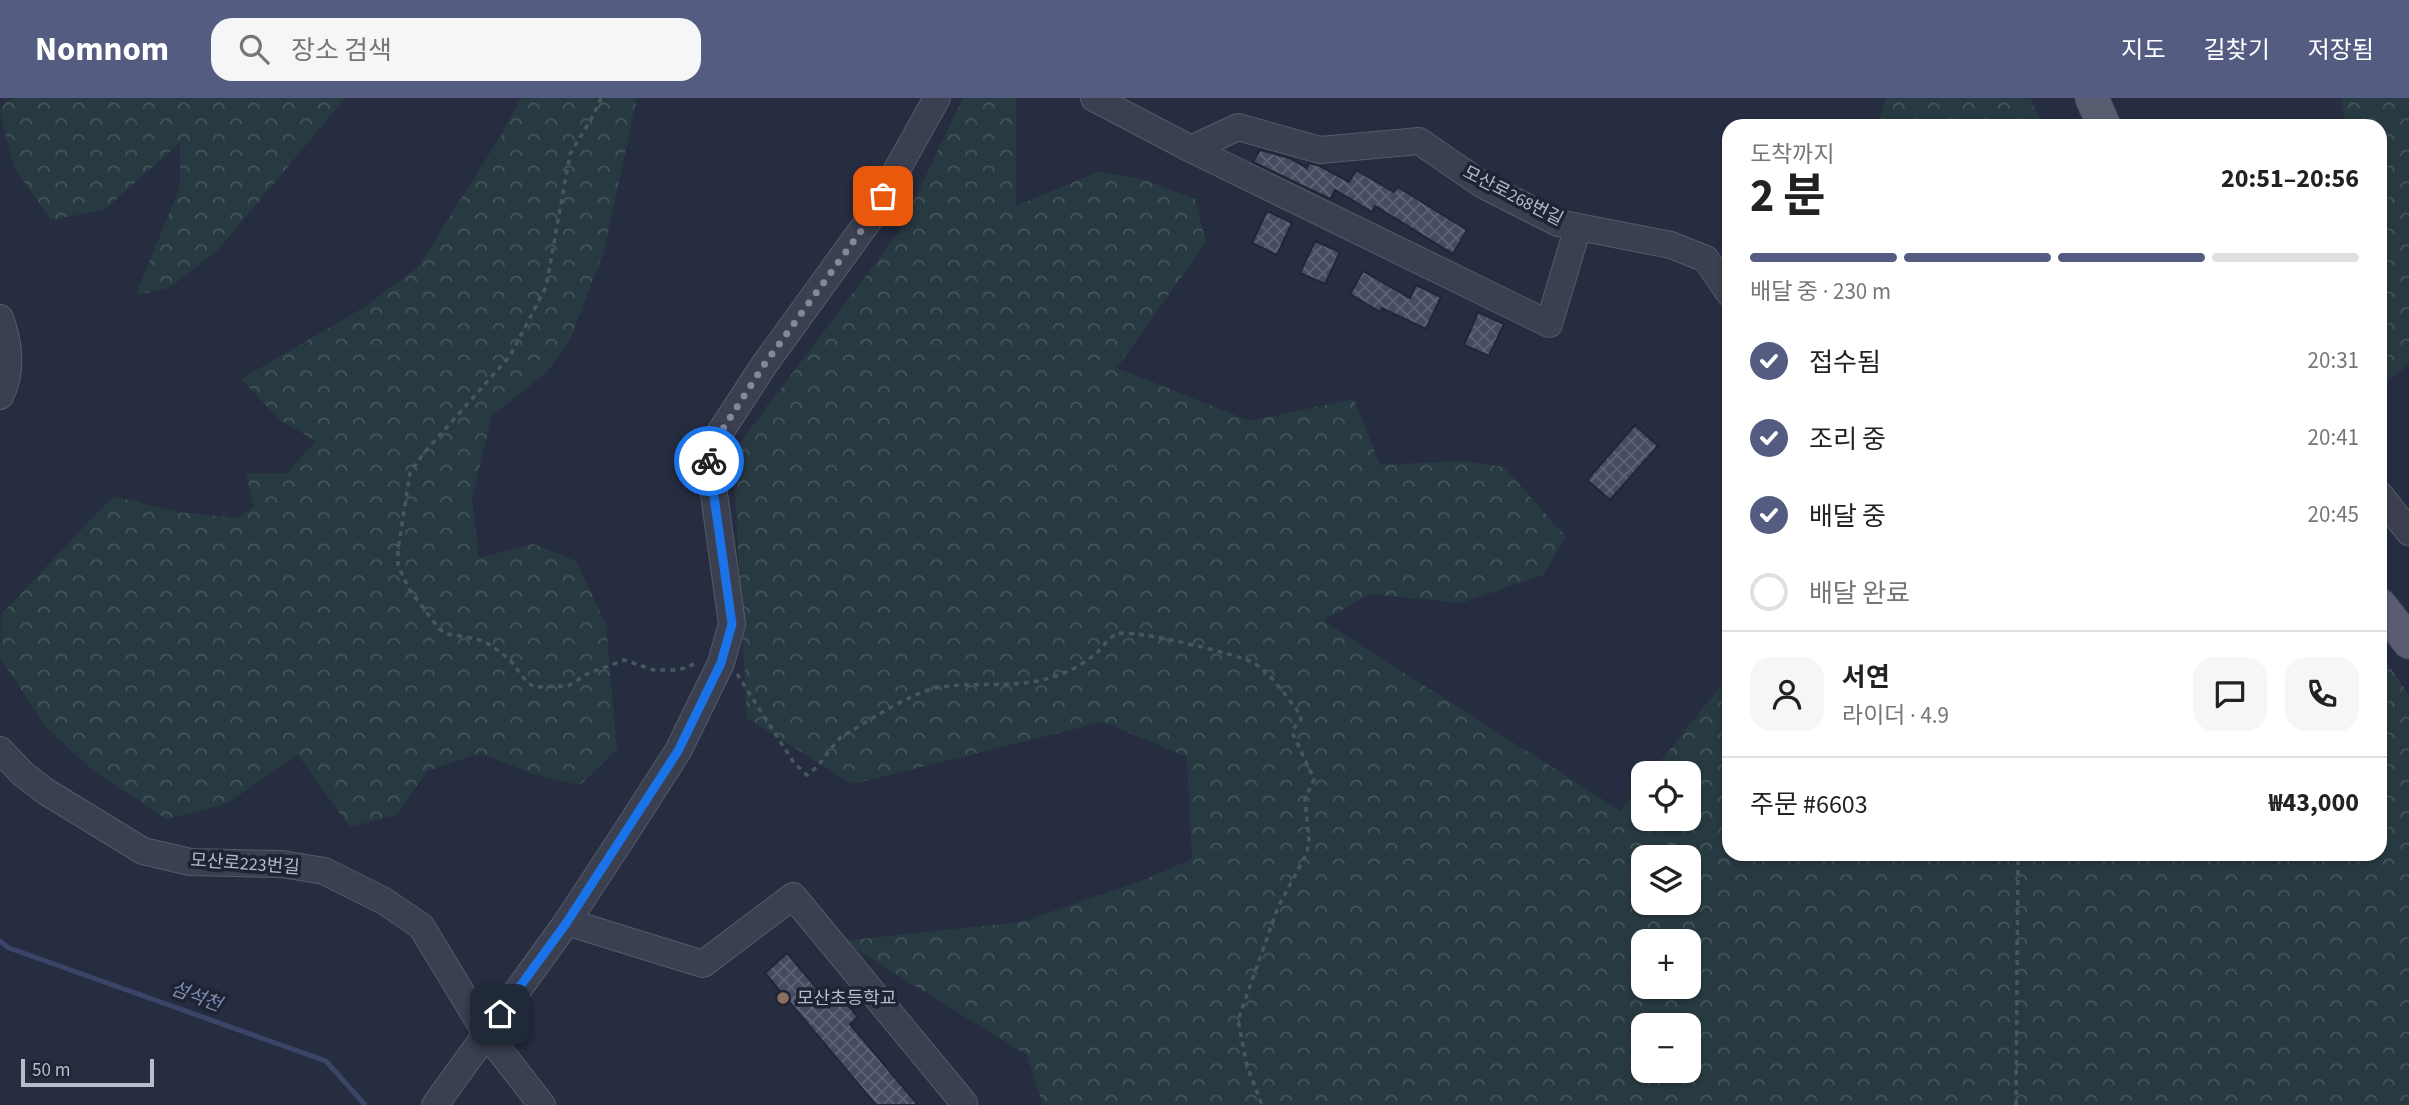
<!DOCTYPE html>
<html lang="ko">
<meta charset="utf-8">
<style>
body{margin:0;font-family:"Source Sans 3","Noto Sans KR",sans-serif;background:#f6f6f6;color:#222;height:100vh;display:flex;flex-direction:column;font-size:26px;white-space:nowrap}
*{box-sizing:border-box;margin:0}
p{font-size:23px;color:#767676}
.icon{flex:none;width:38px;height:38px;fill:none;stroke:currentColor;stroke-width:2;stroke-linecap:round;stroke-linejoin:round}
.map{position:relative;flex:1;overflow:hidden}
.drawer{position:absolute;left:1722px;top:21px;width:665px;height:742px;display:flex;flex-direction:column;background:#fff;border-radius:21px;box-shadow:0 2px 5px #0004}
.drawer>*{flex:none}
.buttons{position:absolute;left:1631px;top:663px;display:grid;gap:14px}
.buttons a{display:grid;place-items:center;width:70px;height:70px;border-radius:14px;background:#fff;box-shadow:0 2px 5px #0004;font-size:35px}
.scale{position:absolute;left:21px;bottom:18px;width:133px;box-sizing:border-box;padding-left:7px;border:4px solid #b7bbca;border-top:0;font-size:19px;line-height:24px;white-space:nowrap;color:#b7bbca;-webkit-text-stroke:5px #1f2435;paint-order:stroke}
.pin{position:absolute;display:grid;place-items:center;width:60px;height:60px;color:#fff;margin:-30px;border-radius:14px;box-shadow:0 4px 10px #0006}
.courier{position:absolute;display:grid;place-items:center;width:70px;height:70px;margin:-35px;border:5px solid #1a73e8;border-radius:50%;background:#fff;color:#222;box-shadow:0 2px 9px #0007}
.summary em{font-style:normal;font-weight:700}
.summary div{display:flex;flex-direction:column-reverse}
.summary{display:flex;align-items:center;justify-content:space-between;height:119px;padding:0 28px}
h1{font-size:46px;font-weight:700;line-height:52px}
.bar{display:grid;grid-template-columns:repeat(4,1fr);gap:10px 7px;align-content:center;height:84px;padding:0 28px}
.bar i{height:9px;border-radius:5px;background:#e0e0e0}
.bar .current{background:#545d81}
.bar p{grid-column:span 4}
.line{display:flex;align-items:center;gap:18px;padding:0 28px;border-top:2px solid #e0e0e0}
.line div{flex:1}
.round{display:grid;place-items:center;flex:none;width:74px;height:74px;border-radius:21px;background:#f6f6f6}
ol{padding:0 28px;list-style:none}
li{display:flex;align-items:center;gap:21px;height:77px}
li p{margin-inline-start:auto}
li .icon{padding:7px;border-radius:50%;background:#545d81;color:#fff;stroke-width:4}
li:last-child{color:#767676}
li i{width:38px;height:38px;border:4px solid #e0e0e0;border-radius:50%}
header{display:flex;align-items:center;gap:42px;box-sizing:border-box;height:98px;padding:0 35px;background:#545d81;color:#fff}
header strong{font-size:33px}
nav{display:flex;gap:38px;margin-inline-start:auto;font-size:24px}
.search{width:490px;height:63px;background:#f6f6f6;display:flex;align-items:center;gap:18px;box-sizing:border-box;padding:0 24px;border-radius:21px;color:#767676;font-size:26px}
.map>svg:first-child{display:block}
.forest{fill:url(#forest-crowns);fill-rule:evenodd}
.lines{fill:none;stroke-linecap:round;stroke-linejoin:round}
.stream{stroke:#3a4567;stroke-width:5}
.building{fill:url(#building-cross-hatch);stroke:#212637;stroke-width:2}
.minor-casing{stroke:#555a6a;stroke-width:28}
.major-casing{stroke:#444859;stroke-width:35}
.path{stroke:#46575e;stroke-width:3.5;stroke-dasharray:5 5;stroke-linecap:butt}
.minor{stroke:#3a4050;stroke-width:26}
.major{stroke:#585e70;stroke-width:33}
.done{stroke:#84899a;stroke-width:7;stroke-dasharray:0 12.6}
.route{stroke:#1a73e8;stroke-width:9}
.education-dot{fill:#8d6e63;stroke:#1f2435;stroke-width:2.5}
.labels{text-anchor:middle;dominant-baseline:central;stroke-width:7;stroke-linejoin:round;paint-order:stroke}
.street-label{font-size:18px;fill:#b7bbca;stroke:#1f2435}
.poi-label{font-size:18px;fill:#b7bbca;stroke:#1f2435;text-anchor:start}
.water-label{font-size:19px;font-style:italic;fill:#7e8cb2;stroke:#1f2435}
</style>
<header>
<strong>Nomnom</strong>
<div class="search"><svg class="icon" aria-label="search" viewBox="0 0 24 24"><circle cx="10" cy="10" r="6"/><path d="M15 15l6 6"/></svg>장소 검색</div>
<nav><a>지도</a><a>길찾기</a><a>저장됨</a></nav>
</header>
<div class="map">
<svg width="2409" height="1007" viewBox="0 0 2409 1007">
<defs>
<pattern id="forest-crowns" width="20" height="18" patternUnits="userSpaceOnUse" patternTransform="scale(1.75)"><rect width="20" height="18" fill="#283a41"/><path d="M2 6a3 3 0 1 1 6 0M12 15a3 3 0 1 1 6 0" fill="none" stroke="#45555b"/></pattern>
<pattern id="building-cross-hatch" width="8" height="8" patternUnits="userSpaceOnUse" patternTransform="scale(1.75)"><rect width="8" height="8" fill="#454c62"/><path d="M0 0l8 8M0 8l8-8" fill="none" stroke="#5e6477"/></pattern>
</defs>
<rect width="100%" height="100%" fill="#262d40"/>
<g class="forest">
<path d="M11,0H345L218,152L169,190L136,197L180,88V45L104,112L51,122L14,69L0,16V10Z"/>
<path d="M521,0H637L604,153L571,239L548,273L492,318L472,400L479,460L533,446L576,463L606,527L617,652L580,687L532,676L481,655L427,673L396,717L350,729L298,657L226,706L166,721L91,671L47,630L0,560L1,517L113,398L177,414L238,420L254,408L246,376L287,375L316,343L280,322L241,281L363,210L418,169L503,34Z"/>
<path d="M963,0H1016V108L1098,74L1142,81L1195,101L1206,144L1117,270L1250,323L1354,301L1380,367L1461,363L1504,369L1566,439L1543,477L1461,505L1370,496L1323,523L1621,713L1643,685V721H1689V676L1651,675L1729,578V756H2380V560L2384,561L2409,597V1007H1043L1027,957L842,843L1021,824L1139,784L1192,761L1187,659L1103,624L852,686L747,620L733,354L899,134ZM1643,760H1689V805H1643ZM1643,844H1689V889H1643ZM1643,928H1689V973H1643Z"/>
<path d="M1886,0H2030L2043,28H1878Z"/>
<path d="M2341,0H2409V266L2380,290V28H2346Z"/>
</g>
<g class="lines">
<path class="stream" d="M0,843L9,850L326,963L365,1007"/>
</g>
<g class="building">
<path d="M1260,52L1289,60L1307,70L1309,65L1320,68L1349,84L1356,72L1394,94L1398,89L1467,132L1453,156L1375,108L1372,114L1335,92L1330,101L1253,64Z"/>
<path d="M1267,113L1292,125L1277,157L1252,145Z"/>
<path d="M1315,143L1340,154L1325,186L1300,175Z"/>
<path d="M1363,173L1410,200L1416,187L1441,199L1426,231L1382,210L1380,214L1350,196Z"/>
<path d="M1478,214L1504,226L1489,258L1464,247Z"/>
<path d="M1635,327L1658,348L1610,402L1587,382Z"/>
<path d="M787,855L825,900L835,892L858,919L850,926L918,1007H876L765,875Z"/>
</g>
<g class="lines">
<g class="minor-casing">
<g id="minor">
<path d="M1094,0L1191,51L1238,29L1320,52L1419,43L1483,87L1558,125L1671,147L1706,161L1729,195"/>
<path d="M1191,51L1549,226L1578,129"/>
<path d="M0,220C9,244 13,274 0,298"/>
<path d="M2380,397L2409,434"/>
<path d="M0,652L23,676L45,693L143,753L190,764L282,766L324,773L384,803L421,828L486,935L542,1007"/>
<path d="M567,824L703,866L793,798L964,1005"/>
<path d="M435,1007L567,824L626,734L678,653L721,565L732,526L708,353L764,267L869,122L937,0"/>
</g>
</g>
<g class="major-casing">
<g id="major">
<path d="M2092,0L2104,28"/>
<path d="M2380,507L2409,544"/>
</g>
</g>
<g class="path">
<path d="M601,0L593,18L570,56L546,189L510,258L423,356L410,375L398,452V467L409,491L439,531L448,536L477,541L491,547L509,561L527,584L534,589L568,588L587,576L624,562L654,572H674L686,570L696,565"/>
<path d="M737,576L794,665L807,677C821,668 829,651 841,639C867,624 911,594 940,589C975,584 1012,590 1046,581C1062,577 1081,568 1094,557C1102,551 1108,540 1117,536C1132,530 1235,556 1252,564C1270,574 1286,598 1299,615L1301,622L1293,631V636L1314,681L1305,701L1309,741L1307,755L1278,809L1238,922L1247,968L1262,1007"/>
<path d="M2016,1007L2018,756"/>
</g>
<use href="#minor" class="minor"/>
<use href="#major" class="major"/>
</g>
<g class="lines">
<path class="done" d="M709,363L708,354L764,267L869,122L883,98"/>
<path class="route" d="M500,916L567,824L678,653L721,565L732,526L709,363"/>
</g>
<circle class="education-dot" cx="783" cy="900" r="7"/>
<g class="labels">
<g class="street-label">
<text transform="translate(1513 98) rotate(27)">모산로268번길</text>
<text transform="translate(245 766) rotate(4)">모산로223번길</text>
</g>
<g class="poi-label">
<text x="797" y="900">모산초등학교</text>
</g>
<g class="water-label">
<text transform="translate(196 899) rotate(20)">섬석천</text>
</g>
</g>
</svg>
<div class="buttons">
<a><svg class="icon" aria-label="locate" viewBox="0 0 24 24"><circle cx="12" cy="12" r="6"/><path d="M12 2v4M12 18v4M2 12h4M18 12h4"/></svg></a>
<a><svg class="icon" aria-label="layers" viewBox="0 0 24 24"><path d="M12 4l9 5-9 5-9-5zM3 14l9 5 9-5"/></svg></a>
<a>+</a>
<a>−</a>
</div>
<div class="scale">50 m</div>
<div class="pin" style="left:883px;top:98px;background:#ea580c"><svg class="icon" aria-label="bag" viewBox="0 0 24 24"><path d="M5 8h14l-1 12H6zM9 8a3 3 0 0 1 6 0"/></svg></div>
<div class="pin" style="left:500px;top:916px;background:#1f2937"><svg class="icon" aria-label="home" viewBox="0 0 24 24"><path d="M3 11l9-7 9 7M6 9v11h12V9"/></svg></div>
<div class="courier" style="left:709px;top:363px"><svg class="icon" aria-label="bike" viewBox="0 0 24 24"><circle cx="6" cy="16" r="4"/><circle cx="18" cy="16" r="4"/><path d="M6 16l4-8h5l3 8M10 8l3 8H6M13 5h3"/></svg></div>
<section class="drawer">
<div class="summary"><div><h1>2 분</h1><p>도착까지</p></div><em>20:51–20:56</em></div>
<div class="bar"><i class="current"></i><i class="current"></i><i class="current"></i><i></i><p>배달 중 · 230 m</p></div>
<ol>
<li><svg class="icon" aria-label="check" viewBox="0 0 24 24"><path d="M5 12l5 5 9-10"/></svg>접수됨<p>20:31</p></li>
<li><svg class="icon" aria-label="check" viewBox="0 0 24 24"><path d="M5 12l5 5 9-10"/></svg>조리 중<p>20:41</p></li>
<li><svg class="icon" aria-label="check" viewBox="0 0 24 24"><path d="M5 12l5 5 9-10"/></svg>배달 중<p>20:45</p></li>
<li><i></i>배달 완료</li>
</ol>
<div class="line" style="height:126px"><a class="round"><svg class="icon" aria-label="person" viewBox="0 0 24 24"><circle cx="12" cy="8" r="4"/><path d="M4 21q1-7 8-7t8 7"/></svg></a><div><b>서연</b><p>라이더 · 4.9</p></div><a class="round"><svg class="icon" aria-label="chat" viewBox="0 0 24 24"><path d="M4 5h16v11H9l-5 4z"/></svg></a><a class="round"><svg class="icon" aria-label="phone" viewBox="0 0 24 24"><path d="M5 4h4l2 5-3 2q2 4 5 5l2-3 5 2v4C11 20 4 13 5 4z"/></svg></a></div>
<div class="line" style="height:91px"><div>주문 #6603</div><b>₩43,000</b></div>
</section>
</div>
